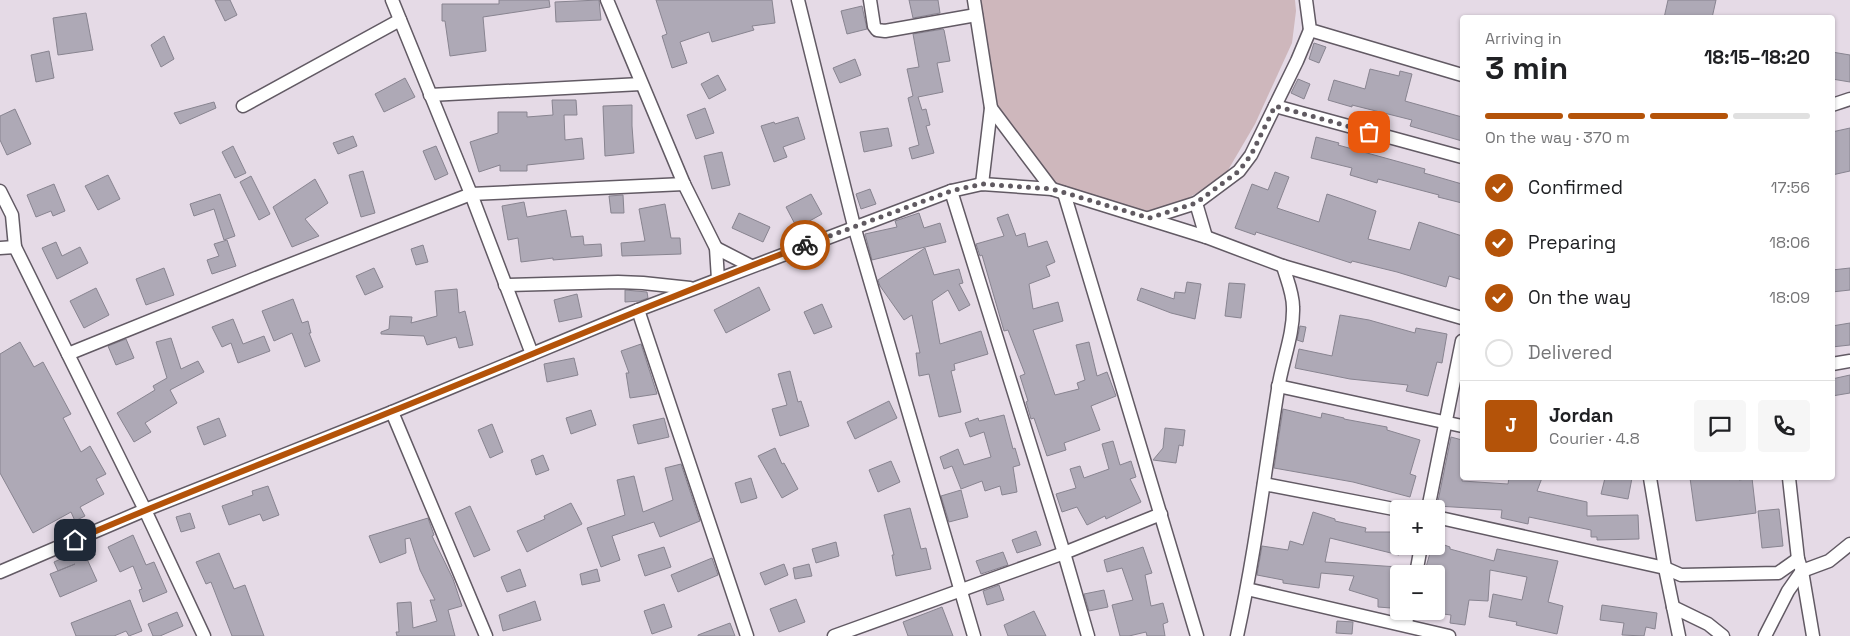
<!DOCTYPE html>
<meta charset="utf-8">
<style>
body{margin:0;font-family:"Space Grotesk",sans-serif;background:#f6f6f6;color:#202124;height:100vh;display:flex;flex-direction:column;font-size:19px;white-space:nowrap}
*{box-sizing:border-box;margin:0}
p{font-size:16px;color:#757577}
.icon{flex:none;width:28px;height:28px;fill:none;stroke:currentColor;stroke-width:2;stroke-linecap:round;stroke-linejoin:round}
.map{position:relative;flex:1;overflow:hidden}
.drawer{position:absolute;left:1460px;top:15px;width:375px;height:465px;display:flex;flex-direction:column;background:#fff;border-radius:5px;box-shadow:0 1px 4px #0004}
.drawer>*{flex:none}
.buttons{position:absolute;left:1390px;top:500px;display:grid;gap:10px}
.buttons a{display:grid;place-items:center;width:55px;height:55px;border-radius:5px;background:#fff;box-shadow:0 1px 4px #0004;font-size:25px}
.pin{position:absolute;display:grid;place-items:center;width:42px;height:42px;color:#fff;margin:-21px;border-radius:10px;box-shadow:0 2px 8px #0006}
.courier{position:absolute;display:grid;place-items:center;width:50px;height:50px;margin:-25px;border:4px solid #b45309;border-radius:50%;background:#fff;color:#222;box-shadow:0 1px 6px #0007}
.headline em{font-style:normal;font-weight:600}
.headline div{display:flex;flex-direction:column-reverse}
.headline{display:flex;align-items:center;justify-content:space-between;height:85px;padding:0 25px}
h1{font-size:32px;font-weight:600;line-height:38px}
.bar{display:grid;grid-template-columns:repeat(4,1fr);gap:8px 5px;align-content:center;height:60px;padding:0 25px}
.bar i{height:6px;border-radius:4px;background:#e0e0e0}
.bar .selected{background:#b45309}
.bar p{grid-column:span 4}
.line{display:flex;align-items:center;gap:12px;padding:0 25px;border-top:1px solid #e0e0e0}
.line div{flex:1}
.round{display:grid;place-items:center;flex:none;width:52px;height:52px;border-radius:5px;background:#f6f6f6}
ol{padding:0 25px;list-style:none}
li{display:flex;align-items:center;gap:15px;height:55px}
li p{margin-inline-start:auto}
li .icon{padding:5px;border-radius:50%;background:#b45309;color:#fff;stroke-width:4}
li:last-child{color:#757577}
li i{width:28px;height:28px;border:2px solid #e0e0e0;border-radius:50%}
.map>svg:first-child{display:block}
.green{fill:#ceb7bc}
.building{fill:#aea9b6;stroke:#888490}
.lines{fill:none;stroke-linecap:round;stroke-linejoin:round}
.minor-casing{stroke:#625a64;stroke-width:15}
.minor{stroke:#fff;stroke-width:12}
.done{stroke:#605a61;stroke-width:5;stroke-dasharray:0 9}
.route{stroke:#b45309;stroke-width:6}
</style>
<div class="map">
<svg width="1850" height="636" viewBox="0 0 1850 636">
<rect width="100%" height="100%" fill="#e5dae6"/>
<path class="green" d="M979,0H1295L1296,11L1292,43L1255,124L1224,177L1175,206L1146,211L1055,184L995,106Z"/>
<g class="building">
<path d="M215,0H230L237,15L225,21Z"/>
<path d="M499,0H549L550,7L483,17L486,51L450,56L445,21H442V4H499Z"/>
<path d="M599,0L601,20L556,22L555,2Z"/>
<path d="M656,0H772L775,23L752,26L754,30L712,42L709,32L680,42L687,63L672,68L662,36L667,34Z"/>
<path d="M909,0H938L940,13L913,18Z"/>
<path d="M1668,0H1716L1712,18H1664Z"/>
<path d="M862,6L867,29L847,34L841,11Z"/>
<path d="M86,13L93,50L58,55L53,18Z"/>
<path d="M943,29L944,30L950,61L937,63L943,92L918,97L922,110L926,109L930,125L926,126L934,153L912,159L909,148L919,145L908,98L913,96L907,69L919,67L913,34Z"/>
<path d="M164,36L174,59L161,67L151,45Z"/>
<path d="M1314,43L1326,47L1319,63L1309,59Z"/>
<path d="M49,51L54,78L36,82L31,55Z"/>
<path d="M1832,52L1850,55V82L1832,79Z"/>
<path d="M855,59L861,75L840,83L833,68Z"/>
<path d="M1370,69L1399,76L1400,71L1412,74L1405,101L1462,117V141L1410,126L1412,120L1352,105V107L1328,100L1334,80L1365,89Z"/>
<path d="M718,75L726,90L709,99L701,84Z"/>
<path d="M405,78L415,97L384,112L375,94Z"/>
<path d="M1298,79L1310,84L1304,99L1291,93Z"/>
<path d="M552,100H576L577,115H564L565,140L582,138L584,159L527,165V171H500V165L479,172L470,142L498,133V112H527V117L553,115Z"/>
<path d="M214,102L216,108L180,124L174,113Z"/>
<path d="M632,105V126L634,153L605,156L603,106Z"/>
<path d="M705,108L714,133L696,139L687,115Z"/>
<path d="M15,109L31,144L7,155L0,140V116Z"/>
<path d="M798,117L805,139L783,147L787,157L774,162L761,126L774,122L775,124Z"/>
<path d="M888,128L892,146L864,152L860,132Z"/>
<path d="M1850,128V171L1832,175V132Z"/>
<path d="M353,136L357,146L338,154L333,143Z"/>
<path d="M1316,137L1339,143L1338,145L1425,169L1424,173L1462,184V203L1438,197L1439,195L1378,179L1377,183L1350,175L1352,168L1311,158Z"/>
<path d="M233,146L246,173L235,178L222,152Z"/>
<path d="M436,146L448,174L435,180L423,151Z"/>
<path d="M722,152L730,185L712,189L704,156Z"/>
<path d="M363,171L375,213L361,217L349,175Z"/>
<path d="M1275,172L1289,177L1277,208L1319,222L1327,194L1345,200L1376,211L1368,239L1410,250L1419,222L1462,236V280L1449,276L1446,287L1397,272L1352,261L1351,263L1256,232L1255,235L1235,228L1252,184L1268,190Z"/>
<path d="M108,175L120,199L98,210L85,186Z"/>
<path d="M251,176L270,214L259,220L240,182Z"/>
<path d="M315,179L328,203L305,219L319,236L292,247L273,207Z"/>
<path d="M54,184L65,211L53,216L51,211L36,217L27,195Z"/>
<path d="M870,189L876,204L861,209L856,194Z"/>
<path d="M220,194L235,236L224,240L214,209L194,216L190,204Z"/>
<path d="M811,194L822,214L797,228L786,207Z"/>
<path d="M623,195L624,213H611L609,196Z"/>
<path d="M524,202L527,217L566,210L571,237L583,236L584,245L601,244L602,256L553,260V258L521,262L518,238L508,240L502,206Z"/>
<path d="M665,204L671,238H680L681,254L622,256L621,243L645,241L639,209Z"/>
<path d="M739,213L770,227L763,242L732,228Z"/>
<path d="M919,213L924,228L940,223L946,242L872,260L865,234L897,227L895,221Z"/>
<path d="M1008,214L1016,236L1025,233L1028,247L1047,241L1055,262L1046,266L1050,276L1029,284L1033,309L1058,302L1063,321L1033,330L1055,395L1079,389L1077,383L1085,380L1076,345L1089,342L1097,376L1107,372L1116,396L1091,406L1100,430L1064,443L1066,450L1047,456L1034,418L1031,419L1026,402L1028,401L1020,376L1025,374L1008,330L1004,331L982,255L980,256L976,244L1004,236L997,218Z"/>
<path d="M227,240L236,266L212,274L207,260L219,256L214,244Z"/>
<path d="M56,242L62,256L80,247L88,263L57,279L42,248Z"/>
<path d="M423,245L428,262L416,265L411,249Z"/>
<path d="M925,248L934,275L959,269L963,283L959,284L970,305L959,311L948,290L932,301L940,344L981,331L988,354L954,364L955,370L951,371L961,412L939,417L929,374L919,376L916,353H920L912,315L904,320L880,286L878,280Z"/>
<path d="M164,268L174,295L146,305L136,279Z"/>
<path d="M374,268L383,287L365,295L356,276Z"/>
<path d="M1850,268V290L1832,292V270Z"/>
<path d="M1187,282L1201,284L1195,319L1171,313L1137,300L1141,288L1174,299L1175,292L1185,293Z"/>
<path d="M1229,283L1245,284L1241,318L1225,316Z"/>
<path d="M759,287L770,310L726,333L714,310Z"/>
<path d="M96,288L109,315L84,328L70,301Z"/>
<path d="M457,289L459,313L465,311L473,345L459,348L456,337L427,345L424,336L381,334V332L389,329L390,316L412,317L411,323L437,316L435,291Z"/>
<path d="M625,290L647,292L648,298L640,301L625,302Z"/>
<path d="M577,294L582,317L559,322L554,300Z"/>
<path d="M293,299L302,323L308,321L311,333H309L320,361L305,367L292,333L274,341L262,311Z"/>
<path d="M822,304L832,327L814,334L804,312Z"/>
<path d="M1340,315L1369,320L1415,333L1416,328L1447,334L1442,363L1437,362L1428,396L1406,391L1408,385L1350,379L1295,368L1299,349L1332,356Z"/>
<path d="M233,319L243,344L264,336L270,351L238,363L231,343L222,347L212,327Z"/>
<path d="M1850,323V345L1832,347V326Z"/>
<path d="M1300,326L1306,327L1303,342L1297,340Z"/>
<path d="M171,338L181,369L198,361L204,372L170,390L177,403L145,423L151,432L134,442L117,413L155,390L153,386L167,378L156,342Z"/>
<path d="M126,339L134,358L116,365L108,346Z"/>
<path d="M20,342L34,367L43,362L71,414L63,418L81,452L90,446L106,474L96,479L104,494L80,507L85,516L75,521L71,512L33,533L0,473V354Z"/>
<path d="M641,344L657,394L630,398L626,373H629L621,351Z"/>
<path d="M574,358L578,375L547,382L544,364Z"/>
<path d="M790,371L798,402L801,401L809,426L780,436L772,409L787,405L778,374Z"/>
<path d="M1850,375V393L1832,396V379Z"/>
<path d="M889,401L897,418L855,439L847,422Z"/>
<path d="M1283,409L1321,418L1322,413L1344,418V419L1387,427V430L1420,440L1410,474L1416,476L1410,497L1353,482L1274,468Z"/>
<path d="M591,410L596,425L571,434L566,418Z"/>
<path d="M1004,415L1013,449L1015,448L1020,465L1013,467L1017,492L1002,495L1000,486L985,491L982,481L961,489L952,466L944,469L940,457L958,449L964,465L991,457L984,432L970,437L965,423L978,418L979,421Z"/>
<path d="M219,418L226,436L204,445L197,427Z"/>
<path d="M664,418L669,437L638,444L633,425Z"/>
<path d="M492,424L503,452L490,458L478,430Z"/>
<path d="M1165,428L1185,430L1183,446L1179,445L1176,463L1153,460L1163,448Z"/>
<path d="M1451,437L1462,440V481L1508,484L1509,478H1542L1537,491L1587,502V516L1638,515L1639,539L1597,540V537H1591V530L1529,517L1528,524L1501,518L1502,510L1437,506Z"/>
<path d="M1113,441L1120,465L1131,461L1136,477L1130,479L1141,502L1106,519L1105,516L1087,525L1077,507L1062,512L1056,494L1076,488L1070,469L1080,466L1084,478L1109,469L1102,444Z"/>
<path d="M775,448L782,464L784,463L798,489L782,498L758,456Z"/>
<path d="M543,455L549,470L536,475L531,460Z"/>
<path d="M891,461L900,482L878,492L869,470Z"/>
<path d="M681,464L700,521L660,537L654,522L612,536L620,560L601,567L587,528L625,515L617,480L634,476L643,512L673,500L665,468Z"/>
<path d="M751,478L757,498L741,503L735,483Z"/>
<path d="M1605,478H1632L1628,499L1601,494Z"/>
<path d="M1690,478H1739V480L1752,478L1756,513L1696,521Z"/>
<path d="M268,486L279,515L263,521L260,514L229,525L222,506L253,495L252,491Z"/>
<path d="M961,490L968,517L949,522L941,496Z"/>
<path d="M571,503L582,524L527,552L517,531L545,519L544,516Z"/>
<path d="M470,506L490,550L474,557L455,513Z"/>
<path d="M910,508L921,549L926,548L931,569L896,576L892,555H894L884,515Z"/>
<path d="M1779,509L1783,546L1762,548L1758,511Z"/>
<path d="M1313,512L1335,519V521L1366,528L1365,532H1399V555L1330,538L1325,562L1398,567L1391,608L1378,607V599L1349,590L1354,576L1321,573L1319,588L1283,583V580L1257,575L1262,546L1288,550L1290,541L1303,545Z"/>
<path d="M190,513L195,528L181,532L176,517Z"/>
<path d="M428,518L434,535L432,536L453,579L462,606L448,610L455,636H397L396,632H399L397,603L411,602L413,628L437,621L430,600H435L420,570L410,538L405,539L406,553L380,563L369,536Z"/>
<path d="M1036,531L1041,545L1017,553L1012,540Z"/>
<path d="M133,535L146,565L154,562L167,592L143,602L139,590L142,589L133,566L120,572L108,547Z"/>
<path d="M836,542L839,556L816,563L812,549Z"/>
<path d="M1436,542L1450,547V549L1494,561L1497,549L1558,561L1548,602L1563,606L1557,634L1516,625L1517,622L1489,617L1493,594L1522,600L1527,577L1490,570L1488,601L1469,600L1465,625L1450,623L1451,615L1436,613V574H1424L1432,546H1436Z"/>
<path d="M91,545L95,555L87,559L97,581L60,597L50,574L75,564L58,571L54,562Z"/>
<path d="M664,547L671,567L645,576L638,555Z"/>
<path d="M1143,547L1152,573L1145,575L1151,606L1163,603L1168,622L1163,624L1165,636H1147L1146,632L1129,636H1120L1112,605L1133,600L1122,568L1107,572L1104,560Z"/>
<path d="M1003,552L1008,565L981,574L976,561Z"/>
<path d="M219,553L234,589L245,585L264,636H232L211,582L206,584L196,562Z"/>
<path d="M712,558L718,575L678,592L671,575Z"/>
<path d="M784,564L788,575L765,585L760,573Z"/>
<path d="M809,564L812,576L795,579L793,568Z"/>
<path d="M520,569L526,586L507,592L501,577Z"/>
<path d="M597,569L600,581L582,585L580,574Z"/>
<path d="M999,585L1004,600L987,605L983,591Z"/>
<path d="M1104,590L1108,607L1089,611L1084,594Z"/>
<path d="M796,599L805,622L779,632L770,609Z"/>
<path d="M130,600L142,631L129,636L126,631L114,636H76L71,623Z"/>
<path d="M535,601L541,620L503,631L499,615Z"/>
<path d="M664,604L672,627L652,634L644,611Z"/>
<path d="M1602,605L1657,613L1655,629L1646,627L1644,636L1622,635L1624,623L1600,620Z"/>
<path d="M942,607L953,636H908L903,622Z"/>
<path d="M1034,611L1046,636H1008L1004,625Z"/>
<path d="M177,612L183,626L160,636H153L148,624Z"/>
<path d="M1337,621L1353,622L1352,634L1336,633Z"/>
<path d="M730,623L735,636H698V635Z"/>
</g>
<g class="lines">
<g class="minor-casing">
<g id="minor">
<path d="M392,0L471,194L532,354"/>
<path d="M607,0L684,184L716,248L718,279"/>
<path d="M798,0L854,226L974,636"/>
<path d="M870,0L874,26L877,30L885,31L976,15"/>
<path d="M974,0L991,108L982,184"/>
<path d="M1306,0L1310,30L1462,75"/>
<path d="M430,95L641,84"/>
<path d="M1832,105L1850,99"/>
<path d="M243,106L400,20"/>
<path d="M1275,106L1462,157"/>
<path d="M991,108L1052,189"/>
<path d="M0,191L12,215L15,247L145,510L204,636"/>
<path d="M951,191L1064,553L1088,636"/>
<path d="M1064,193L1197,636"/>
<path d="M1196,203L1206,237"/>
<path d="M1149,218L1196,203L1239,171L1251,155L1297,61L1310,30"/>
<path d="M0,248L15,247"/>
<path d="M716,248L751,266"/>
<path d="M505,285L618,282L643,283L690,288"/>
<path d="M638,310L747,636"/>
<path d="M68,354L266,274L471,194L684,184"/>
<path d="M1832,364L1850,361"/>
<path d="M1278,386L1462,426"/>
<path d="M392,412L486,636"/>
<path d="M1650,478L1665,568L1679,636"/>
<path d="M1789,478L1798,559"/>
<path d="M1264,484L1399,510"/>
<path d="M1428,509L1462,341"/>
<path d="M1436,517L1665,568L1681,575L1778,573L1798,559L1802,571L1813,636"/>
<path d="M0,572L145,510L392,412L638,310L951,191L982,184L1052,189L1206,237L1283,266L1462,318"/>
<path d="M1416,574L1421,546"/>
<path d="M1247,589L1449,636"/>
<path d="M1673,607L1708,624L1723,636"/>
<path d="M1406,625L1408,611"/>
<path d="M834,636L1064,553L1161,514"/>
<path d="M1237,636C1255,554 1265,471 1278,389C1282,362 1294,334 1293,307C1293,293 1287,280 1283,266"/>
<path d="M1765,636L1788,591L1802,571L1829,561L1850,544"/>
</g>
</g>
<use href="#minor" class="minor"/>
</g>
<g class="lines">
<path class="done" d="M805,245L951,191L982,184L1052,189L1149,218L1196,203L1239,171L1251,155L1275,106L1369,132"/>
<path class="route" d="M75,540C179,495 285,455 390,412C529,356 666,298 805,245"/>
</g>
</svg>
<div class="buttons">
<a>+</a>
<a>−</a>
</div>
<div class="pin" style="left:1369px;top:132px;background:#ea580c"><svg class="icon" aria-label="bag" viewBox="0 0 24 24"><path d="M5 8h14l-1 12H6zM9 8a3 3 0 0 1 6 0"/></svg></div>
<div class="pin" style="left:75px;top:540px;background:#1f2937"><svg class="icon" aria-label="home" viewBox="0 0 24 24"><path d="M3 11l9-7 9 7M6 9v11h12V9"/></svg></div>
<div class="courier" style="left:805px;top:245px"><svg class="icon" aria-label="bike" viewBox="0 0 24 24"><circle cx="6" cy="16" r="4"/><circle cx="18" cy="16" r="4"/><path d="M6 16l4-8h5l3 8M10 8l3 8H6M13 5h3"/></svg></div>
<section class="drawer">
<div class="headline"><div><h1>3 min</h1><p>Arriving in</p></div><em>18:15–18:20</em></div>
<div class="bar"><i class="selected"></i><i class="selected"></i><i class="selected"></i><i></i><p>On the way · 370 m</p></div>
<ol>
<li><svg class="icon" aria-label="check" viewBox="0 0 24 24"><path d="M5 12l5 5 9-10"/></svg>Confirmed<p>17:56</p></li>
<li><svg class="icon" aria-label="check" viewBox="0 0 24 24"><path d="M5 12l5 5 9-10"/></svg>Preparing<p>18:06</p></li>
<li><svg class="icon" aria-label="check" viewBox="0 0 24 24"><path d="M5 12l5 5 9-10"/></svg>On the way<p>18:09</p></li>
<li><i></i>Delivered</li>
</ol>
<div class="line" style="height:90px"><b class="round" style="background:#b45309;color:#fff">J</b><div><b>Jordan</b><p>Courier · 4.8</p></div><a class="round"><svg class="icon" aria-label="chat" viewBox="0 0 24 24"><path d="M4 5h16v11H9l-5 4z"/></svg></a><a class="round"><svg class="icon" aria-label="phone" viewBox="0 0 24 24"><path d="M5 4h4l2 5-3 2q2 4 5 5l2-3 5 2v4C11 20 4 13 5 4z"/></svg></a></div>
</section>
</div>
